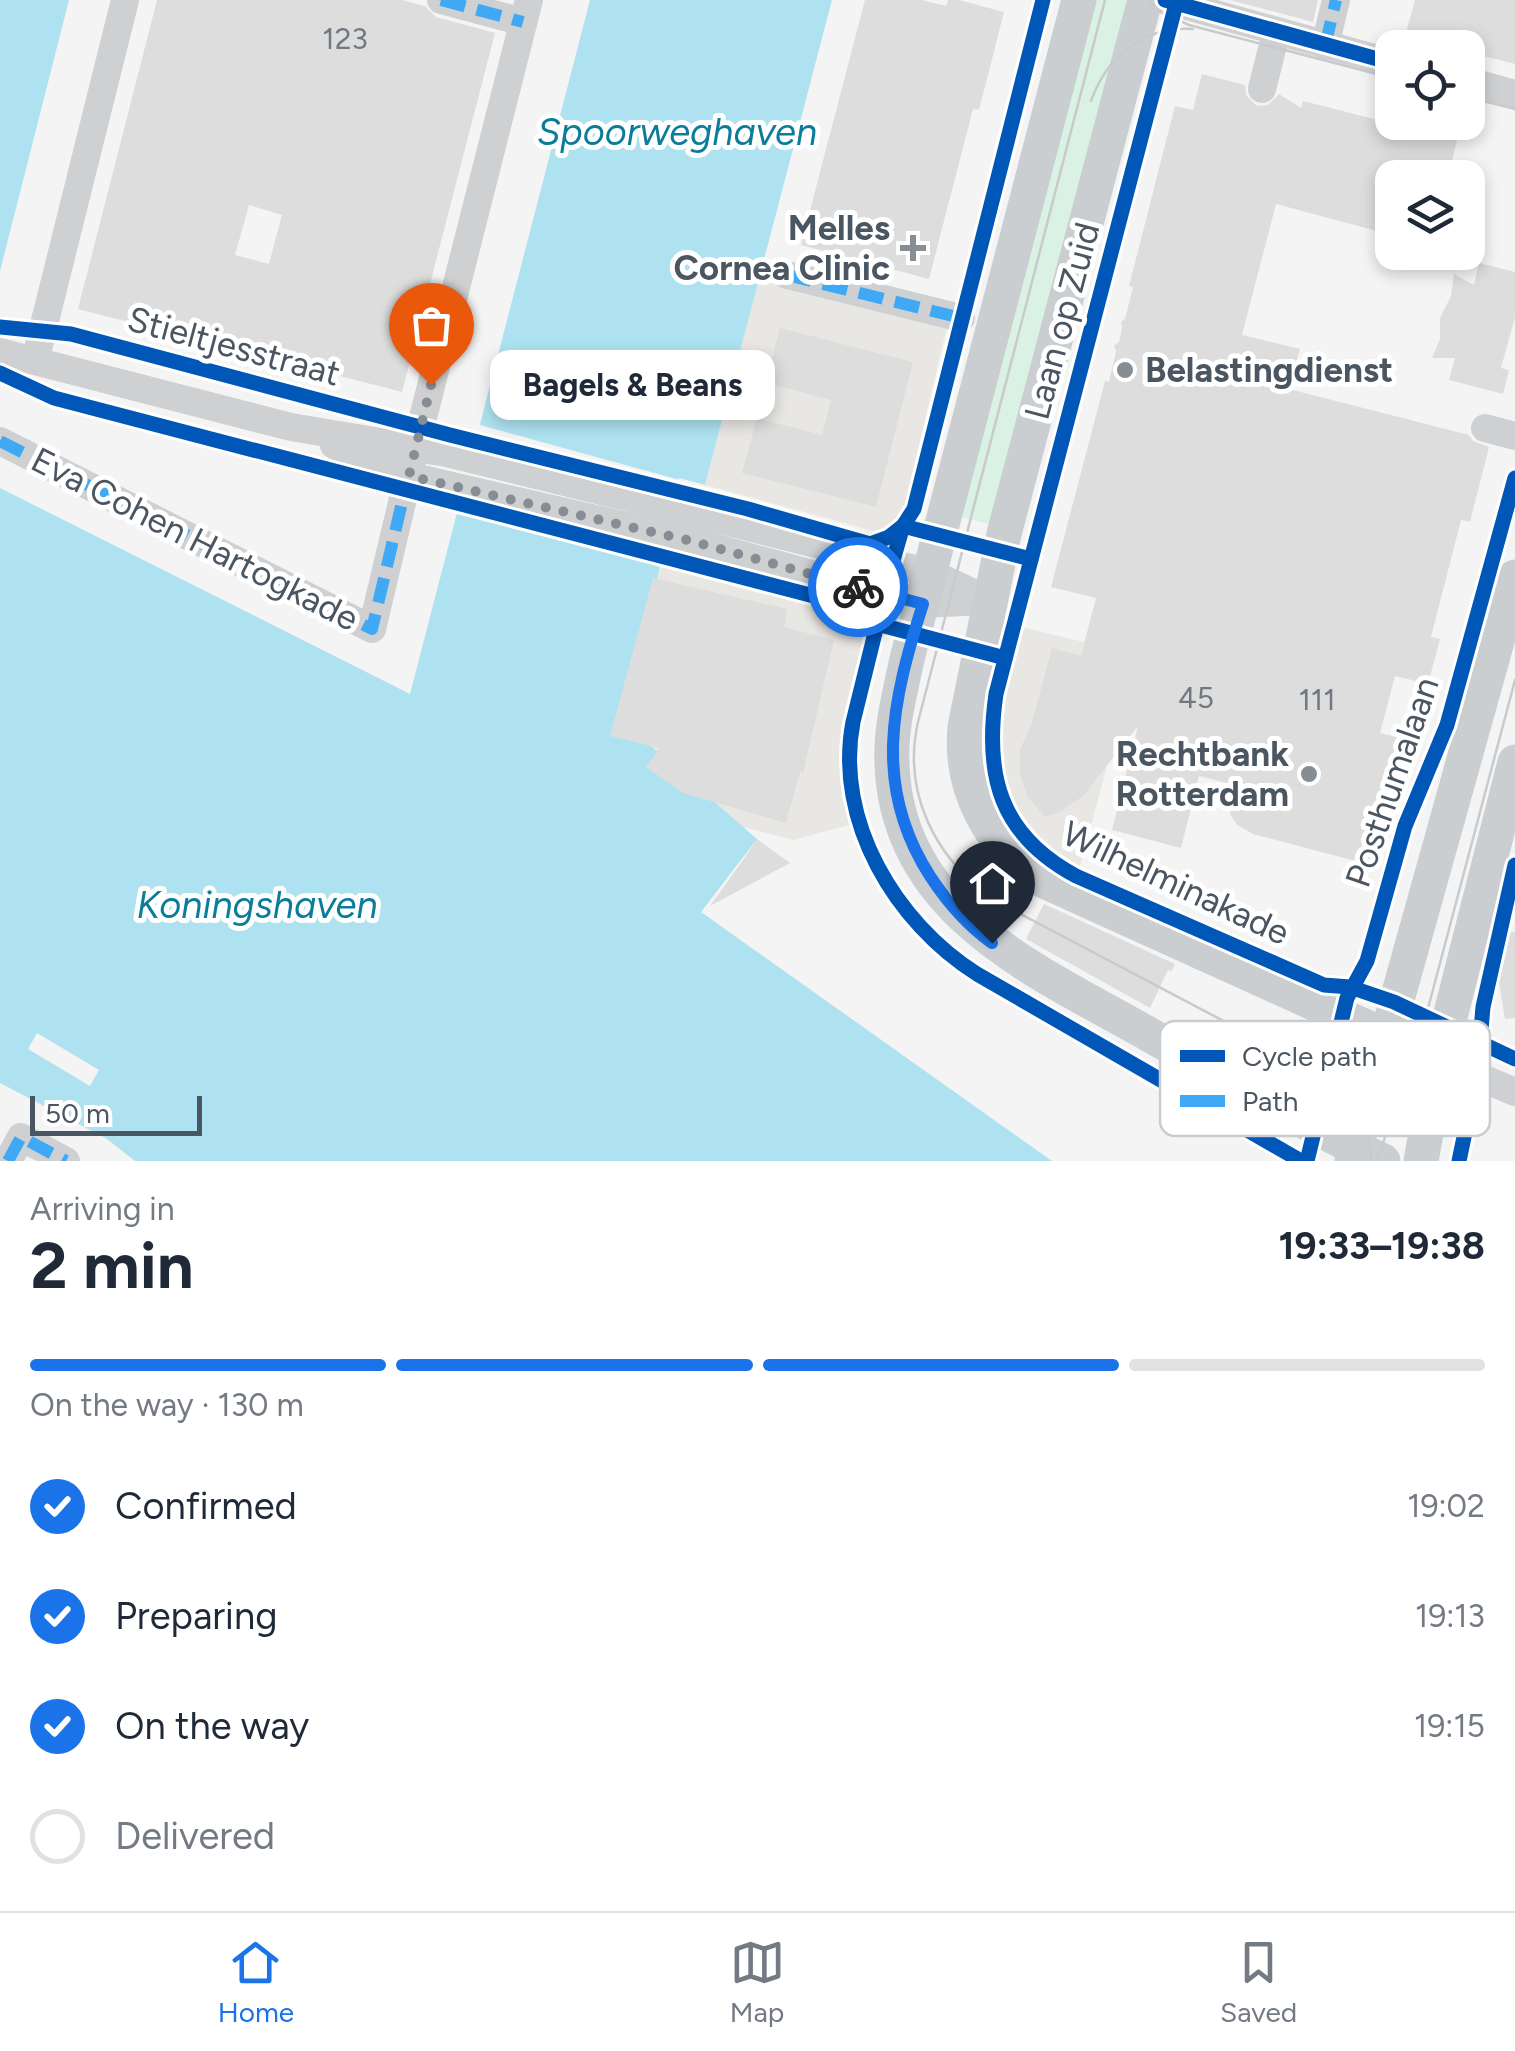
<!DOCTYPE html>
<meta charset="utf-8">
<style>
body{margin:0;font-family:Figtree,sans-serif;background:#f2f2f3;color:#1f2937;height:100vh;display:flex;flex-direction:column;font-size:38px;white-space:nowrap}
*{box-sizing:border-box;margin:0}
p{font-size:32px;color:#747a83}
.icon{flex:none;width:55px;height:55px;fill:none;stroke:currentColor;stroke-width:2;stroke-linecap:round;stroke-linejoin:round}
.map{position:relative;height:1161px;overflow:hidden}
.panel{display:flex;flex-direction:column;background:#fff;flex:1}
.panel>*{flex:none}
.tools{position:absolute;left:1375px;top:30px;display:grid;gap:20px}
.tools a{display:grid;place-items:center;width:110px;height:110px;border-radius:20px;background:#fff;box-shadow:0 5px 15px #0003;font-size:50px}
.scale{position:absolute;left:30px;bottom:25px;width:172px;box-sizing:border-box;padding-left:10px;border:5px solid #4a5661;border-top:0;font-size:28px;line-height:35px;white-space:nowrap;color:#4a5661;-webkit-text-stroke:8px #fff;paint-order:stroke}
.pin{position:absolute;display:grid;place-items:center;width:85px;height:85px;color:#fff;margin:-102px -42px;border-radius:50% 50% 50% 0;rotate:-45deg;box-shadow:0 0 10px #0007}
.pin .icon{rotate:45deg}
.courier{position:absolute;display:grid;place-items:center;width:100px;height:100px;margin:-50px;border:8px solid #1a73e8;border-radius:50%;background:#fff;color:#222;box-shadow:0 2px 12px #0007}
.bubble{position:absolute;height:70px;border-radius:20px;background:#fff;box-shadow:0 5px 15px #0003;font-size:32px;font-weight:700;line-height:70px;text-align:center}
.head em{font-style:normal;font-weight:700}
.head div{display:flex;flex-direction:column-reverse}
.head{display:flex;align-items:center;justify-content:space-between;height:170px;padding:0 30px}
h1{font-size:65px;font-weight:700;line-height:75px}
.bar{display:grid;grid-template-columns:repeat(4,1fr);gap:15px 10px;align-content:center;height:120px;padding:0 30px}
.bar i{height:12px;border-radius:8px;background:#e0e1e3}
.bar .on{background:#1a73e8}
.bar p{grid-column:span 4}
ol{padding:0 30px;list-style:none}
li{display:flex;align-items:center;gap:30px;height:110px}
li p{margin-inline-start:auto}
li .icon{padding:10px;border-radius:50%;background:#1a73e8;color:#fff;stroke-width:4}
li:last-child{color:#747a83}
li i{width:55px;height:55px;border:5px solid #e0e1e3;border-radius:50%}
.menu{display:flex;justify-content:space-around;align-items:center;height:140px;border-top:2px solid #e0e1e3;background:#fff;font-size:28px;color:#747a83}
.menu a{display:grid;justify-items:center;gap:5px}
.menu .on{color:#1a73e8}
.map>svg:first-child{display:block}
.commercial{fill:#e8e7e3}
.green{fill:#d9f2e3}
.water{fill:#aee2f0}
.pier{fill:#f4f4f4}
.building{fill:#ddddde;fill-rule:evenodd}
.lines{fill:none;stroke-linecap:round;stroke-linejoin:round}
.minor{stroke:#ced0d2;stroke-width:28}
.major{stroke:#caced1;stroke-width:35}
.tram{stroke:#c9cacc;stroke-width:2.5}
.quiet{stroke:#3fa9f5;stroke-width:12;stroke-dasharray:25 12;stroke-linecap:butt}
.cycleway-casing{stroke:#fff;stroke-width:21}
.cycleway{stroke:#0057b8;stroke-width:15}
.done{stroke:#868d94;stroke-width:10;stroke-dasharray:0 18}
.route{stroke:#1a73e8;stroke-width:12}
.poi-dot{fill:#868d94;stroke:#fff;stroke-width:4}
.labels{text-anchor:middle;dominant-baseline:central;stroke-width:10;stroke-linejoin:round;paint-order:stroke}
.number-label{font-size:30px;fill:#707881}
.poi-label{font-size:35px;font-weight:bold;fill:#4a5661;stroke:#fff;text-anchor:end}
.street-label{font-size:35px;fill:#4a5661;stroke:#fff}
.water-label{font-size:38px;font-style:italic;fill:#0c7c9b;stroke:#fff}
.key{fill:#fff;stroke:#c9ccd0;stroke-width:2.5}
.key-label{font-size:28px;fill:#4a5661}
</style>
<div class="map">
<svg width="1515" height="1161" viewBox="0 0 1515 1161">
<rect width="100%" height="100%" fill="#f4f4f4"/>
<g class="commercial">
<path d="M759,278L947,327L904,509L887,529L874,531L705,485Z"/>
<path d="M662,559L851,609L868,623L869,634L845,735V779L853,824L793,840L743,827L626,725Z"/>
<path d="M1022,627L1137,655L1079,870L1046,852L1017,818L999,776L998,731Z"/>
</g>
<path class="green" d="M1090,0H1132L992,525L958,516Z"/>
<g class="water">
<path d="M0,0H69L0,271Z"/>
<path d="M590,0H832L705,485L679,478L626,724L757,839L701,912L1052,1161H135L107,1139L0,1083V488L410,694Z"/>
</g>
<g class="pier">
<path d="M476,424L702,486L701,489L683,484L665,567L453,513Z"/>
<path d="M37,1033L99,1070L90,1086L28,1049Z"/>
</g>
<g class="building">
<path d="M157,0H402L425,6L436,17L495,33L402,392L78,309ZM249,205L282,215L269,264L235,255Z"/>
<path d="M865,0H922L946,6L948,0H959L1004,12L979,110L973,109L929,279L801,245Z"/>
<path d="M1230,0H1318L1313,22Z"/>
<path d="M1415,0H1515V64L1468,52V48H1451L1405,36Z"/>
<path d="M1202,74L1245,85L1246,95L1257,106L1268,105L1279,94L1301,108L1303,101L1457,140L1448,178H1392V235L1276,204L1242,335L1300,349L1289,389L1469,435L1473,441L1489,447L1470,522L1461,520L1431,637L1440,639L1428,684L1395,676L1380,733L1404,739L1371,865L1253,834L1237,825L1230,814L1235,785L1199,776L1181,848L1112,830L1138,726L1083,796L1060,812L1045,817L1027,796L1020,775V750L1032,722L1052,648L1081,656L1096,598L1051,587L1105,381L1109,382L1116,351L1114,346L1119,342L1122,328L1121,322L1125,319L1133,287L1129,286L1175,106L1193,110Z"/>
<path d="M1479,263L1515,272V317L1501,368L1509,370L1503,394L1449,380L1455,358H1432L1440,339V318L1451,296L1454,274L1474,285Z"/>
<path d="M780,328L913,362L876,507L742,473L757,418L822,435L831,400L766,383Z"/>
<path d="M653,578L787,609L784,627L834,640L803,773L800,772L786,823L683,793L646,767L659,748L610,736Z"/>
<path d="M757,839L790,863L710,906L743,860Z"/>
<path d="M1044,904L1175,964L1172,971L1168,970L1150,1008L1026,939Z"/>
<path d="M1499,932H1515V1018L1505,1019L1498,976Z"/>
</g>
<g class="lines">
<g class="minor">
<path d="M441,0L523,22"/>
<path d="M1165,0L1392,63"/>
<path d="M1325,46L1336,0"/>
<path d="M1468,81L1515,94"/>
<path d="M1262,89L1276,33"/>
<path d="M787,275L961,318"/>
<path d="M0,352L291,427L446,453L744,526L931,573L990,601"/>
<path d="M35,361L125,0"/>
<path d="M1485,428L1515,436"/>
<path d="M0,441L372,629L405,490"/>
<path d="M334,445L409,476L687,540L923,604L984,601"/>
<path d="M411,465L529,0"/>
<path d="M1439,1060L1515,1092"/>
<path d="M8,1161L21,1137L66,1161"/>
</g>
<g class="major">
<path d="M1079,0L907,659C900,693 890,729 892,764C897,911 1033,969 1143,1031C1222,1076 1301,1123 1383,1161"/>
<path d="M1145,0L1004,534L965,727C959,789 990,846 1042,880L1439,1060"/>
<path d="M1352,1161L1515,577"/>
<path d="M1421,1161L1439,1060L1515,762"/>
</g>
<g class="tram">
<path d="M1105,0L918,722C902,793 935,857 992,899L1328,1076C1355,1098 1371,1125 1371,1161"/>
<path d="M1148,0L1162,13L1189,25L1392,78"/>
<path d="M1468,97L1515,109"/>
<path d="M1091,101C1107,56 1144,26 1193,29"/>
<path d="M1304,1049C1348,1068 1394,1059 1421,1018"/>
<path d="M1377,1161L1426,1016L1515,680"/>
</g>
<g class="quiet">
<path d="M441,0L523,22"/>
<path d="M1325,46L1336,0"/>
<path d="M787,275L961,318"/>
<path d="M0,441L372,629L405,490"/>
<path d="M8,1161L21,1137L66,1161"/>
</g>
<g class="cycleway-casing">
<g id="cycleway">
<path d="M1043,0L914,509L903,526L892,564L853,722C834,821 896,923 977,974L1301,1161"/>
<path d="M1165,0L1392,63"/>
<path d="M1177,0L996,694C984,776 1000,835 1076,876L1324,985L1350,987L1394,1002L1515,1059"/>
<path d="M0,327L71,334L450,435L748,509L870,544L889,537L903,526"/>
<path d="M0,373L54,398L856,607L866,611L877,624L1005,658"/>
<path d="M903,526L1031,559"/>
<path d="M1307,1161L1347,998L1367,961L1405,826L1447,725L1515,478"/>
<path d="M1459,1161L1477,1075L1483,1007L1515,865"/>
</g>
</g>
<use href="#cycleway" class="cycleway"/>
</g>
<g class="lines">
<path class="done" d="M431,385L409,476L687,540L858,587"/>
<path class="route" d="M858,587L923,604C892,701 872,786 930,876C947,902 968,926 992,943"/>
</g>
<g class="poi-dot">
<path d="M908 233h10v10h10v10h-10v10h-10v-10h-10v-10h10z"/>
<circle cx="1125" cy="370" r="10"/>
<circle cx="1309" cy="774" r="10"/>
</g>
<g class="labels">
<g class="number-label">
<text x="345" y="38">123</text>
<text x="1196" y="697">45</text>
<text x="1317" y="699">111</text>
</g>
<g class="poi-label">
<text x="890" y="228">Melles<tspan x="890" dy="40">Cornea Clinic</tspan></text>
<text x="1145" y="370" text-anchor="start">Belastingdienst</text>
<text x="1289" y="754">Rechtbank<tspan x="1289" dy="40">Rotterdam</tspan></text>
</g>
<g class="street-label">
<text transform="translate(1062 321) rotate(-75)">Laan op Zuid</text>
<text transform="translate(234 346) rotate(15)">Stieltjesstraat</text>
<text transform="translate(195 539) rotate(27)">Eva Cohen Hartogkade</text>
<text transform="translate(1392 782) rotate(-71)">Posthumalaan</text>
<text transform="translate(1176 883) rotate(25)">Wilhelminakade</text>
</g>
<g class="water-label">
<text x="677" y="132">Spoorweghaven</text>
<text x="257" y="905">Koningshaven</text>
</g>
</g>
<rect x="1160" y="1021" width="330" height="115" rx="15" class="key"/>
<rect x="1180" y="1050" width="45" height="12" fill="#0057b8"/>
<rect x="1180" y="1095" width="45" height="12" fill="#3fa9f5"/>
<g class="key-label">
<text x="1242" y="1066">Cycle path</text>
<text x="1242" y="1111">Path</text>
</g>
</svg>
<div class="tools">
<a><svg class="icon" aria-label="locate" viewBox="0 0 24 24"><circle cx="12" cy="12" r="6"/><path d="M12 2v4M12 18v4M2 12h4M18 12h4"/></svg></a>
<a><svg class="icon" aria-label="layers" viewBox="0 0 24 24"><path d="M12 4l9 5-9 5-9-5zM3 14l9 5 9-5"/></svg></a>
</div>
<div class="scale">50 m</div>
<div class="pin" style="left:431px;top:385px;background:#ea580c"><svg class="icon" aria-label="bag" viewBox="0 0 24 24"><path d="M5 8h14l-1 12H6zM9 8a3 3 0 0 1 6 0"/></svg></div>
<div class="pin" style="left:992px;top:943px;background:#1f2937"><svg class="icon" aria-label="home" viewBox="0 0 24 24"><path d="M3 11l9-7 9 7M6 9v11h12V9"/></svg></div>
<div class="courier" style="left:858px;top:587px"><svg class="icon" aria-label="bike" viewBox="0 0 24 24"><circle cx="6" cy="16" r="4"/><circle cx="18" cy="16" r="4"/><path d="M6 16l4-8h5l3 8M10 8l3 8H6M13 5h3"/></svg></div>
<div class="bubble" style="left:490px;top:350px;width:285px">Bagels &amp; Beans</div>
</div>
<section class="panel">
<div class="head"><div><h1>2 min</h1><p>Arriving in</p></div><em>19:33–19:38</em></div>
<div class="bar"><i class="on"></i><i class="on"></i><i class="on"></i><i></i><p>On the way · 130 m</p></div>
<ol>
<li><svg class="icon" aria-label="check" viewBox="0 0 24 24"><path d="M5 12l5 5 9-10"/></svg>Confirmed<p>19:02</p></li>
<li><svg class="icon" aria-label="check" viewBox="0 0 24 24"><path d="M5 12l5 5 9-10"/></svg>Preparing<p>19:13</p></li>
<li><svg class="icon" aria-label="check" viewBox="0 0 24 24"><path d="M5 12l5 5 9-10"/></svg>On the way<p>19:15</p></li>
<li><i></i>Delivered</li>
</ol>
</section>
<nav class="menu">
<a class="on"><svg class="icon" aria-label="home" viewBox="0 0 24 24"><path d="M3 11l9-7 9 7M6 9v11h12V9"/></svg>Home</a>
<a><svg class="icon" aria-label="map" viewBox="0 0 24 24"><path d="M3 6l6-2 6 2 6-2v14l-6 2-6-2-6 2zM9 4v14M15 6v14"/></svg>Map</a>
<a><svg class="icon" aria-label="saved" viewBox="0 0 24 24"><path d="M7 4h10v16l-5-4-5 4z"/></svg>Saved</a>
</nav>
